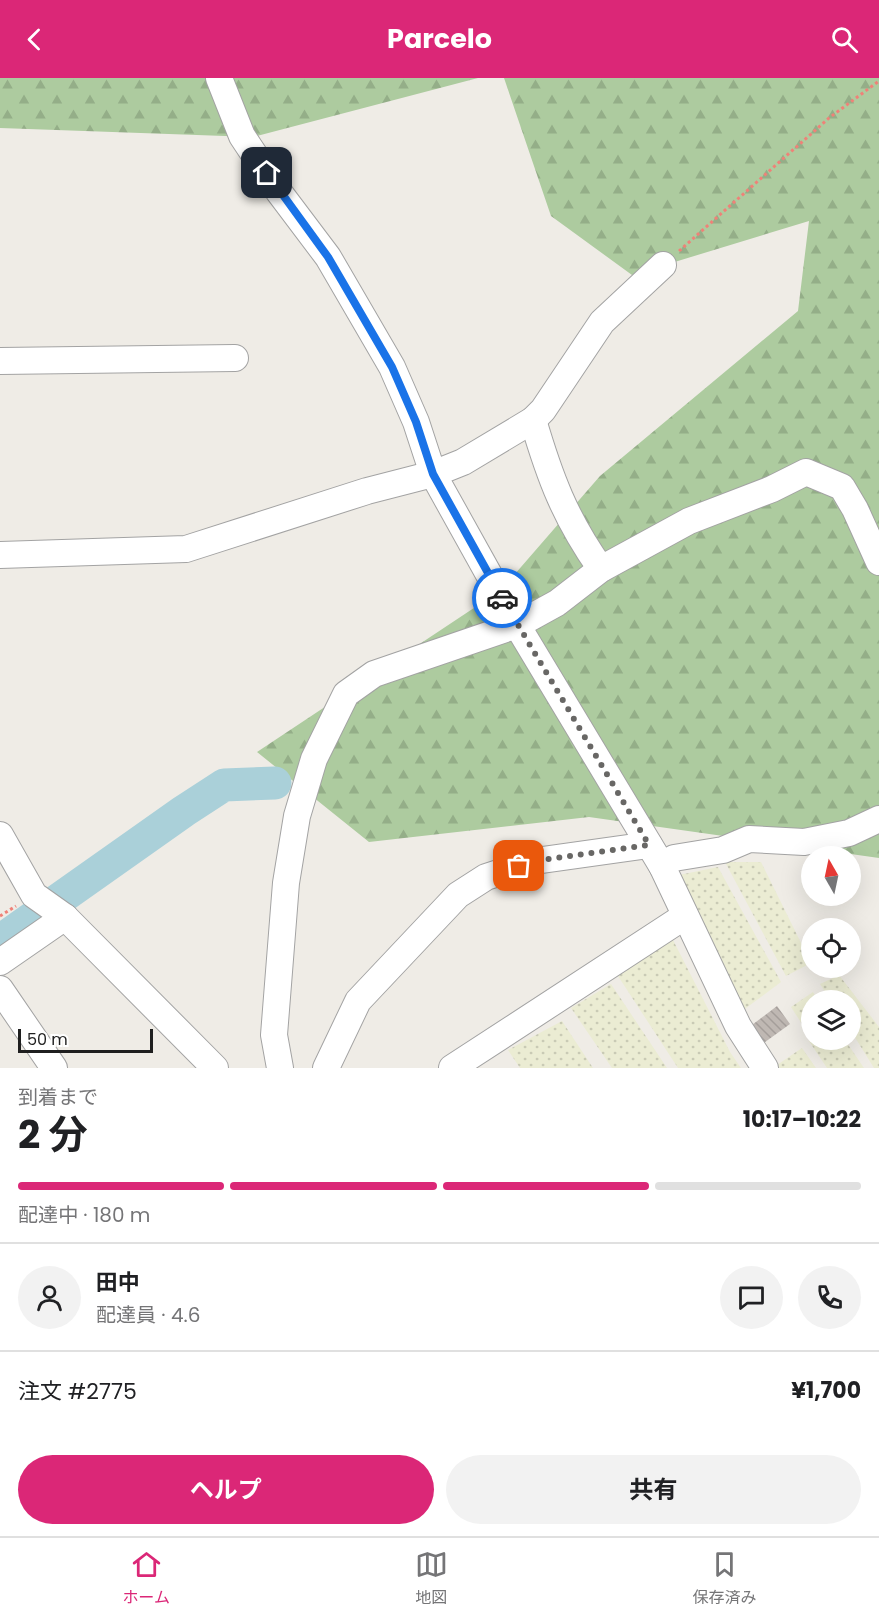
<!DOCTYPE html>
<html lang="ja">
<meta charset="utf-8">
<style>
body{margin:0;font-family:Poppins,"Noto Sans JP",sans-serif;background:#f2f2f2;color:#202124;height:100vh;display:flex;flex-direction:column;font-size:22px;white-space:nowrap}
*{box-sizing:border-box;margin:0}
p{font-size:20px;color:#757577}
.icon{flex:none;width:33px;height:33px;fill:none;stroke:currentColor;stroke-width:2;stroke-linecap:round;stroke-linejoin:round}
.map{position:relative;height:990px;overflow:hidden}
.sheet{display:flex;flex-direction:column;background:#fff;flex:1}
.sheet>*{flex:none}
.needle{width:39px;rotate:351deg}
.fabs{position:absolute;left:801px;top:768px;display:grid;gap:12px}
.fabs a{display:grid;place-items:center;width:60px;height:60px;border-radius:50%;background:#fff;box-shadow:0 6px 24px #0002;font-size:30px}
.scale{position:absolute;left:18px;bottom:15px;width:135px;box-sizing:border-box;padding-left:6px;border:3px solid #1f1f1f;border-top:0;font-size:16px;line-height:21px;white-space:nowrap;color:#1f1f1f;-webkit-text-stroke:4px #fff;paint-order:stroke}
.pin{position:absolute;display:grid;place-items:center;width:51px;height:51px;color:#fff;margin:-26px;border-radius:12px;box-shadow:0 3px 9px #0006}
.courier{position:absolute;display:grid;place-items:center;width:60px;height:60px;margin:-30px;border:4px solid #1a73e8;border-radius:50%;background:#fff;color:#222;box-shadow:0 2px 8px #0007}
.headline em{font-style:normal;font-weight:700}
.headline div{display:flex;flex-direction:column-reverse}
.headline{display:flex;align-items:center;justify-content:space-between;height:102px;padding:0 18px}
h1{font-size:39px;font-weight:700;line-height:45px}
.bar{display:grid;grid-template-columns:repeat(4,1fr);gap:9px 6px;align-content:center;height:72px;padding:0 18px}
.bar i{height:8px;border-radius:4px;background:#e0e0e0}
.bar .active{background:#db2777}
.bar p{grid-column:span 4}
.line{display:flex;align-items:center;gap:15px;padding:0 18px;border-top:2px solid #e0e0e0}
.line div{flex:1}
.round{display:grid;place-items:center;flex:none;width:63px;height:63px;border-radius:32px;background:#f2f2f2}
.button{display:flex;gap:12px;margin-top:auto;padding:12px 18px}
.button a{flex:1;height:69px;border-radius:36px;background:#db2777;color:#fff;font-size:24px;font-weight:700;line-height:69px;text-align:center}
.button a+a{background:#f2f2f2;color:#202124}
header{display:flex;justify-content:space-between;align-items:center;height:78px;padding:0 18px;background:#db2777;color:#fff;font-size:27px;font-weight:700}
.tabs{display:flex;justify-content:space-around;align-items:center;height:84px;border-top:2px solid #e0e0e0;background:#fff;font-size:16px;color:#757577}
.tabs a{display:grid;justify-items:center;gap:3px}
.tabs .active{color:#db2777}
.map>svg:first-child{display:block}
.farmland{fill:url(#farmland-dots)}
.forest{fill:url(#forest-firs)}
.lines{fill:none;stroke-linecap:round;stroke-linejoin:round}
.river{stroke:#aad0d9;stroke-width:33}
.building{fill:url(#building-back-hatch)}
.minor-casing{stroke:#a3a3a3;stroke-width:28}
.path{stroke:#ef8278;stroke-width:3;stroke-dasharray:3 3;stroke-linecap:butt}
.minor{stroke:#fff;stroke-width:26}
.done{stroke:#686765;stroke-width:6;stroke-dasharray:0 10.8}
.route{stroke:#1a73e8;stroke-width:8}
</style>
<header><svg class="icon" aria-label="back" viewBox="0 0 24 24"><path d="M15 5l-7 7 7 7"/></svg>Parcelo<svg class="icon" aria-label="search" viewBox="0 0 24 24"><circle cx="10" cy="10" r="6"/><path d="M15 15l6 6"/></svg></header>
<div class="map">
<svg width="879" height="990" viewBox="0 0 879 990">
<defs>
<pattern id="farmland-dots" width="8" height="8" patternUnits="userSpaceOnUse" patternTransform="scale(1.5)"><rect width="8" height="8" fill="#ebecd3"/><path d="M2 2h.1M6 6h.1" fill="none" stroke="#c9cab5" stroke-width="1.8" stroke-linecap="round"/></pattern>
<pattern id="forest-firs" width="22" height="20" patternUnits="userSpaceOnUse" patternTransform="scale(1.5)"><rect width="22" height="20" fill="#adcb9f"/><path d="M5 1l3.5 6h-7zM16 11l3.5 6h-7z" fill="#94ae88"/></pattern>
<pattern id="building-back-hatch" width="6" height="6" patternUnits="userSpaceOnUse" patternTransform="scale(1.5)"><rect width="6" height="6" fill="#bfb8b3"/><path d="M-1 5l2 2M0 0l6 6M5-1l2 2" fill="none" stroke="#a49e9a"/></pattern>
</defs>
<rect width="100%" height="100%" fill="#efece6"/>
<g class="farmland">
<path d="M725,784H761L811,885L786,898Z"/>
<path d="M718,789L781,904L742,933L679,797Z"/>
<path d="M673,862L730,974L741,990H678L616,895Z"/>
<path d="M839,897L879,949V990H874L851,953L850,922H830L820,906Z"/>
<path d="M611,906L667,990H612L571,930Z"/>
<path d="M813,914L818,922H812V962H845L864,990H827L809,963L811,960L791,929Z"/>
<path d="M562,943L593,990H520L508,972Z"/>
<path d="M802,970L816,990H779L777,987Z"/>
</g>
<g class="forest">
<path d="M0,0H478L253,59L0,50Z"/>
<path d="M504,0H879V780L589,739L369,764L257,674L501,512L600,398L798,233L809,143L632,197L551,138Z"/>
</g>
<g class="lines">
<path class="river" d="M0,863L184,733L224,707L275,705"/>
</g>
<path class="building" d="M777,928L790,946L761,967L748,950Z"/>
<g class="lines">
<g class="minor-casing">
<g id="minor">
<path d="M219,0L242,58L279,114L328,179L392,289L416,344L433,396L517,547L662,788L738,948L765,990"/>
<path d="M0,283L235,280"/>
<path d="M533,342C550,400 565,440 601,491"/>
<path d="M0,477L186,471L367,413L433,396L463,384L533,342L543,332L602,244L663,187"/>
<path d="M0,757L34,817L65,839L215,990"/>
<path d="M662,788L674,780L723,772L749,761L804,764L849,755L879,741"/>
<path d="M0,884L65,839"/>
<path d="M0,911L54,990"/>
<path d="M280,990L274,957L286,805L297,738L314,681L346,616L374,596L517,547L557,525L601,491L689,443L772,411L806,394L842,409L855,431L879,484"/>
<path d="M326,990L358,923L458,817L486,799L535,783L649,767"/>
<path d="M452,990L685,838"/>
</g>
</g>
<g class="path">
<path d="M679,173L829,40L879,3"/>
<path d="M0,838L16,828"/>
</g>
<use href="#minor" class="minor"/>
</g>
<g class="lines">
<path class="done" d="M502,520L649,767L535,783L519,788"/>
<path class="route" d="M267,95L328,179L392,289L416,344L433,396L502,520"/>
</g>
</svg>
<div class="fabs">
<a><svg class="needle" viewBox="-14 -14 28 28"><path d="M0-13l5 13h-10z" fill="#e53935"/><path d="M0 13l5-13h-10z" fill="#757577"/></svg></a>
<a><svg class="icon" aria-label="locate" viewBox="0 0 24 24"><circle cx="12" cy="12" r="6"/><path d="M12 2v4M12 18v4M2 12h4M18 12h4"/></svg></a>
<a><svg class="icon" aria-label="layers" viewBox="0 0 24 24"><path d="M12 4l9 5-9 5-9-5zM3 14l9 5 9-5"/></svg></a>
</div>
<div class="scale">50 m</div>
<div class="pin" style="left:519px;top:788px;background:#ea580c"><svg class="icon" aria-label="bag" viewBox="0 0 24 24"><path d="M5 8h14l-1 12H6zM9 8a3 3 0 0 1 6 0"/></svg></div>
<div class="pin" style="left:267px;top:95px;background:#1f2937"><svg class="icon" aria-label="home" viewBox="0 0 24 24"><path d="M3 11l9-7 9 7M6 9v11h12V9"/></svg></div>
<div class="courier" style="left:502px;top:520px"><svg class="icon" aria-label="car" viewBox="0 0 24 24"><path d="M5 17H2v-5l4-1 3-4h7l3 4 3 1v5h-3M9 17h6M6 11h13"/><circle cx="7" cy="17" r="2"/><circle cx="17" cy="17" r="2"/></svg></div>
</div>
<section class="sheet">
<div class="headline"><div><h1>2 分</h1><p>到着まで</p></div><em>10:17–10:22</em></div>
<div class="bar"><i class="active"></i><i class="active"></i><i class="active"></i><i></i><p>配達中 · 180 m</p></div>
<div class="line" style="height:108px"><a class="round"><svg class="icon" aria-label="person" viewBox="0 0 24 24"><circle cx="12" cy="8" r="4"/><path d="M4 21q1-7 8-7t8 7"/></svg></a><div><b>田中</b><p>配達員 · 4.6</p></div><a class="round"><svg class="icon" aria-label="chat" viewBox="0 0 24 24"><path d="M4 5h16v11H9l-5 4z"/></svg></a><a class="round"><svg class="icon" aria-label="phone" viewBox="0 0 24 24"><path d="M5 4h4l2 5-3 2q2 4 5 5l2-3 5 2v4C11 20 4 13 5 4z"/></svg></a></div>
<div class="line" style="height:78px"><div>注文 #2775</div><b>¥1,700</b></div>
<div class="button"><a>ヘルプ</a><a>共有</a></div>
</section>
<nav class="tabs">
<a class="active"><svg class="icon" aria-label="home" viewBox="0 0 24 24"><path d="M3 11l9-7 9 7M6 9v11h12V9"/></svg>ホーム</a>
<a><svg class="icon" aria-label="map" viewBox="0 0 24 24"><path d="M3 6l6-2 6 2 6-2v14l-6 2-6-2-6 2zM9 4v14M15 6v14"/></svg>地図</a>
<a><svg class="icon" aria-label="saved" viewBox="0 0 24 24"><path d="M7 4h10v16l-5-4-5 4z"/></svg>保存済み</a>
</nav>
